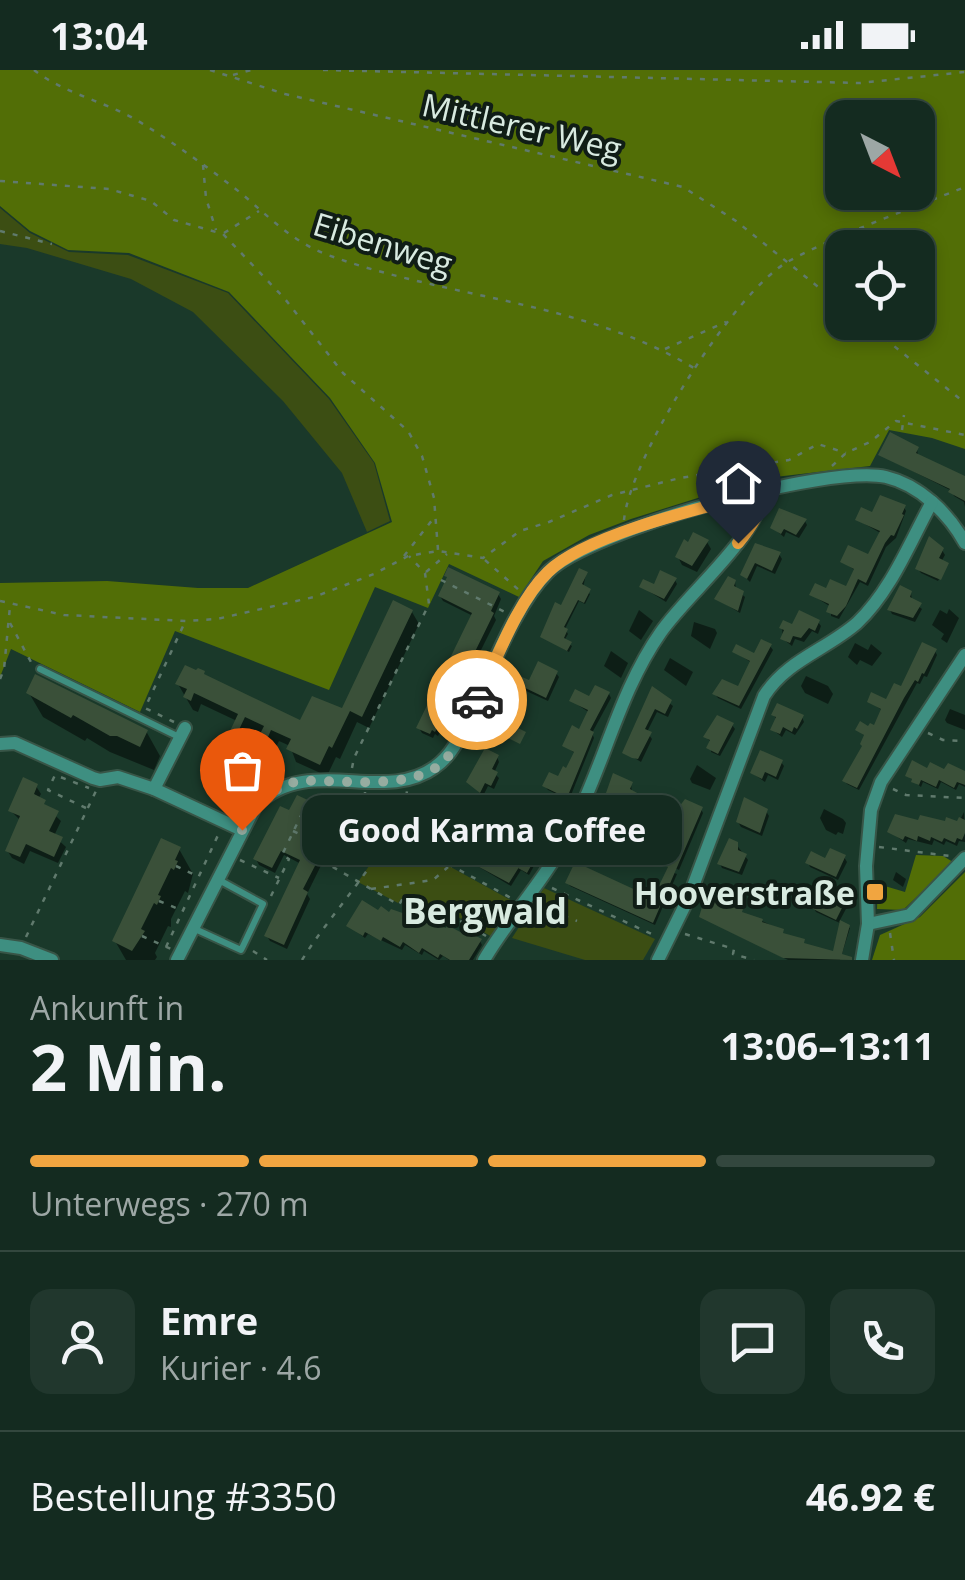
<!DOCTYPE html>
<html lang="de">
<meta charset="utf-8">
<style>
body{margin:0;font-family:"Open Sans",sans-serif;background:#21372d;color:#f1f3f6;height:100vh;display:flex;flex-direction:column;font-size:38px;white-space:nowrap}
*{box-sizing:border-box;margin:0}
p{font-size:32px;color:#9da7a5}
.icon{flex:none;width:55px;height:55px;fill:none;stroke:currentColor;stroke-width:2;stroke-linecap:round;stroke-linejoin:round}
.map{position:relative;height:890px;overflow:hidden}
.sheet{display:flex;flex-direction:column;background:#142b20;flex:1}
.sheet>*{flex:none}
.needle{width:65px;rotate:138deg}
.fabs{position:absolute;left:825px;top:30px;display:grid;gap:20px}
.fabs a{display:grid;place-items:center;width:110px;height:110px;border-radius:20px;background:#142b20;box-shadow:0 5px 15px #0003,0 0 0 2px #33473e;font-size:50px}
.pin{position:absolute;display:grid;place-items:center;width:85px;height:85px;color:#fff;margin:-102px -42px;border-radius:50% 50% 50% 0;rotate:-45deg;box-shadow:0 0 10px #0007}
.pin .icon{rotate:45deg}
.courier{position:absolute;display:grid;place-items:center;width:100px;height:100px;margin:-50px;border:8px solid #f1a540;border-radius:50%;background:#fff;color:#222;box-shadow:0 2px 12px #0007}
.bubble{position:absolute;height:70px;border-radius:20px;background:#142b20;box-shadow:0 5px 15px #0003,0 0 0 2px #33473e;font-size:32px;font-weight:700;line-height:70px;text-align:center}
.head em{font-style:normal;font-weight:700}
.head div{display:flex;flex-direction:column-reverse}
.head{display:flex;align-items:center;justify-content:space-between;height:170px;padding:0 30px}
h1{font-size:65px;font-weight:700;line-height:75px}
.bar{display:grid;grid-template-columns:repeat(4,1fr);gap:15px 10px;align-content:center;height:120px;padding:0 30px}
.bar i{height:12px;border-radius:8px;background:#33473e}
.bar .selected{background:#f1a540}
.bar p{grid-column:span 4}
.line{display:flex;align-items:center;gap:25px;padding:0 30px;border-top:2px solid #33473e}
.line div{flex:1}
.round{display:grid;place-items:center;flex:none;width:105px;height:105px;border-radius:20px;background:#21372d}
.status{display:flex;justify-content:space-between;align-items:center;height:70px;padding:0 50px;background:#142b20;direction:ltr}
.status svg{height:28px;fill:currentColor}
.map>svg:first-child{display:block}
.green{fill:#3c4e13}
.forest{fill:#526e06;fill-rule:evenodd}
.shadow{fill:#0007}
.building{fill:#3a5039}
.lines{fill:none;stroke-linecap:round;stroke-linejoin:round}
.service-casing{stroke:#385547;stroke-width:10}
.minor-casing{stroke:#385547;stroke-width:16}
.path{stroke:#607a6d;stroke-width:2.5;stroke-dasharray:5 8;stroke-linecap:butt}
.service{stroke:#3e8f81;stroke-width:6}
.minor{stroke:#3e8f81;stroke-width:12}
.done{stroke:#96aca0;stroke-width:10;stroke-dasharray:0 18}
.route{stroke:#f1a540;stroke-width:12}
.poi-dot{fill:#f1a540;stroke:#101d16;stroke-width:4}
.labels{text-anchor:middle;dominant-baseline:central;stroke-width:8;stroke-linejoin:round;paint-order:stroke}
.street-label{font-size:32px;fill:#d8eae0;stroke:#101d16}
.poi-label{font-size:32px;font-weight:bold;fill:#d8eae0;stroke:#101d16;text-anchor:end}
.neighbourhood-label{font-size:35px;font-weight:bold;fill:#d8eae0;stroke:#101d16}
</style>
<div class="status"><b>13:04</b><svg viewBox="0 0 49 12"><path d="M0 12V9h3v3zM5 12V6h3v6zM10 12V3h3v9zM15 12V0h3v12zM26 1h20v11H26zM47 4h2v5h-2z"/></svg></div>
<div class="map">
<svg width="965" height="890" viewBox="0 0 965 890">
<rect width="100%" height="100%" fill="#1a392a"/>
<g class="green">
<path d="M0,138L30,163L69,182L128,185L228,223L329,329L374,393L390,451L367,462L342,403L283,331L193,242L131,209L27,178L0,174Z"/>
<path d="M391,764L516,833L492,867L441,837L435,845L403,827L398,833L358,812Z"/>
<path d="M544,818L655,869L643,890H585L512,868Z"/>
</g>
<g class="forest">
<path d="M0,0H965V379L932,368L889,360L870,396L758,409L631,449L589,465L543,491L519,527L449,494L428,538L375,517L329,620L175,561L140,642L11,579L0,607V513L107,511L198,518H248L392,452L375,393L330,328L229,222L129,183L68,180L30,161L0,136ZM842,48H918V122H842ZM842,178H918V252H842Z"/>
<path d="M916,785L943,786L953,792L903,840L877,839L878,814L905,822Z"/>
<path d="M965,802V890H872L880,865L920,847Z"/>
</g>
<g class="shadow">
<path d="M917,379L918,386L965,416V437L964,432L954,426L952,421L881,385Z"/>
<path d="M904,437L906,441L896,468L886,477L868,516L860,512L839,549L831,546V537L812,525L847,519L856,501L843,492L869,487L882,464L858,450Z"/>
<path d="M805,451L807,455L799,468L786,462L784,467L773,458Z"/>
<path d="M707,472L711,479L697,502L682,495L678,487Z"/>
<path d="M756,477L779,484L782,489L775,504L757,496L750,512L743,505Z"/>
<path d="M942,480L945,485L941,492L946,495L938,511L921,503L918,499Z"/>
<path d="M586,504L583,518L590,524L585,534L579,531L565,559L568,564L564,571L572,576L569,582L542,567Z"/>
<path d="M675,510L677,514L666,532L642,517H655Z"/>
<path d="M735,512L736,519L745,527L740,543L717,529Z"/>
<path d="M911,523L912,531L922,539L915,552L892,544L890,540Z"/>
<path d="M498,524L501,529L494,546L496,550L438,666L435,664L433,668L422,663L419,658L473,546L443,531L440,526Z"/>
<path d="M949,539L959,548L947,573L941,569L944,564L932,555L940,540L947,544Z"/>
<path d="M639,540L653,551L641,570L629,561Z"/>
<path d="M412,542L419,554L369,658L357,652L340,689L336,687L327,706L296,692L290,676L279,671L275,679L263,663L252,659L244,675L240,673L233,661L237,651L201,634L198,642L193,640L178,614L205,608L301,653L343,641Z"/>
<path d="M694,552L715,559L717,563L710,579L691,566Z"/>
<path d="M818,552L821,556L818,564L812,561L804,572L795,569L792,576L783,569L782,558Z"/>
<path d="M855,573L868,580L871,574L882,583L872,596L860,590L857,595L848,587Z"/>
<path d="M770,576L773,580L741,639L718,628L715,624L739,620L752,593L735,582L756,586Z"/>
<path d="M611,581L628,593L621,608L604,596Z"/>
<path d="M935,581L937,585L927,607L924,606L920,614L917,613L859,720L847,714L845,711L864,677L866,667L858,660L875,658L883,641L870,632L887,633Z"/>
<path d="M670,588L693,602L686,616L664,600Z"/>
<path d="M556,603L559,607L548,631L524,620L522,615Z"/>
<path d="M806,606L828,616L833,624L828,634L805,623L801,616Z"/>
<path d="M653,620L673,636L668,647L657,642L647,662L652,669L641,692L625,682Z"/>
<path d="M29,623L146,661L160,686L154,700L110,682L87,668L85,671L43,647Z"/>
<path d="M609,624L611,628L592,663L594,668L569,730L548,720L545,716L568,701L576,684L565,676L580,662L590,643L572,631Z"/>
<path d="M950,639L965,645V660L947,653L945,650Z"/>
<path d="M774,645L802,647L804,652L795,665L786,660L782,667L773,660L777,651Z"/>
<path d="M732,655L735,659L720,686L711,682L712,673L706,667Z"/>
<path d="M497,687L499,692L494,703L499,708L494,719L488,716L483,726L469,712Z"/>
<path d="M781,692L784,696L778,710L768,705L765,712L752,703Z"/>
<path d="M697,695L716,708L710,720L692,713L690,709Z"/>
<path d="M928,701H965V717L959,714L956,720L941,712L938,719L923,712L921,717L908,706Z"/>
<path d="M631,714L632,723L640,730L637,738L611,727L609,723Z"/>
<path d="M36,716L41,724L38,729L61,751L54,766L66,777L58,793L30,781L24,794L12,788L7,780L21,751L11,741Z"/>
<path d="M458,738L462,746L449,768L441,764L434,781L419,774L415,767L437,746Z"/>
<path d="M701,739L703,743L679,800L648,785L673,774L682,756L673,749Z"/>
<path d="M824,739L843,749L846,753L843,764L838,762L836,765L826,760L820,748Z"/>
<path d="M766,741L769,746L762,766L741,757L738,752Z"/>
<path d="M964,742L965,772L959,771L957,776L946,771L944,775L934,770L932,775L908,769L906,773L890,762L920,753L958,754Z"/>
<path d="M290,744L392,747L395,752L389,766L374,759L369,769L343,757L337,770L334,769L307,824L310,829L287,879L270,871L267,866L301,794L284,785L275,803L259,795L256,789Z"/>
<path d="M558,746L560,749L529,805L521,800L511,816L454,782L522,797L540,766L521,754Z"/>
<path d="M616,757L618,762L610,777L589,763Z"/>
<path d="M736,774L748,790L742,805L722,798L720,794Z"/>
<path d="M179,779L193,804L188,823L185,821L171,849V857L168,856L155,883L157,887L155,890H126L115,871Z"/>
<path d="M844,787L847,792L838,810L810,797L808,792Z"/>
<path d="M669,801L677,804L655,855L570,816L568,813L654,831Z"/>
<path d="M896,802L906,809L903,817L893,810Z"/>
<path d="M844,832L847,837L839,852L850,858L840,890H788L703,848L736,854L762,851L783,861V865L804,871V875L834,884L842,854L816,842L813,837Z"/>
<path d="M379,843L480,871L482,875L473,890H449L443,886L439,890L424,881L422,885L405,875L402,880L368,864L365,868L349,856Z"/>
</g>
<g class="building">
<path d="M890,362L919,377L916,383L965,406V431L948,422L950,419L878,385Z"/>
<path d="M880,425L906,435L902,444L904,445L894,466L891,465L885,473L866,513L858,509L846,536L837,546L826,542L829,534L809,525L815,513L826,518L830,509L846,516L854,499L840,492L848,475L868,484L880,461L855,450L861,437L872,442Z"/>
<path d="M779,438L807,449L796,465L784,459L781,464L770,458Z"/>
<path d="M693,462L709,470L692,496L675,487L684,469L688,472Z"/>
<path d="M929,466L944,478L939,488L949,493L941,510L915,499Z"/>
<path d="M755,473L781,482L772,501L755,493L747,509L740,505Z"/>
<path d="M448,497L500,522L491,541L494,543L441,651L435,662L432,660L430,664L416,658L472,543L438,526L447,507L444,506Z"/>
<path d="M579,498L588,502L582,514L591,519L584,533L578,530L564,557L568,559L564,568L572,572L567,581L540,567L555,532L561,535Z"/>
<path d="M660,500L677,508L664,529L639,517L643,509L654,514Z"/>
<path d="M728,506L736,510L734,516L744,521L738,541L714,529Z"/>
<path d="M900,515L912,521L910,527L922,533L913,548L887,540Z"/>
<path d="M393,530L413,540L362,647L350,641L332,678L329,676L320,695L286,679L291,669L271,660L268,667L260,664L264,656L245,647L237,664L230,661L238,644L194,623L191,631L183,627L187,619L175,614L185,595L196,600L198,598L205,601L204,604L300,650L312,626L342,638Z"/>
<path d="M799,540L820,550L815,561L809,558L801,568L793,566L790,573L780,569L784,560L779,558L783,550L792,554Z"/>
<path d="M761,569L772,574L739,636L712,624L722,609L738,616L750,591L732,582L736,574L754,583Z"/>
<path d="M922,572L937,579L924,604L922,603L918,612L915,610L904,628L857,718L842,711L862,676L860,674L864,665L855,660L860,651L868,656L870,653L874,655L881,639L867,632L871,622L886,629L894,613L901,616Z"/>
<path d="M538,591L558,601L546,628L519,615L522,607L529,610Z"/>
<path d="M35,604L148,660L140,677L117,666H110L73,645L71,648L26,623Z"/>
<path d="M595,615L610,622L590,660L594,662L567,728L542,716L549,702L558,706L563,696L566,698L574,682L562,676L572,655L579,659L588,640L569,631L575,619L589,626Z"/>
<path d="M652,616L672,630L665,644L655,639L645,659L652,662L638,689L632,688L622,683Z"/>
<path d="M777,633L804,645L797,659L794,657L792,662L783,657L780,664L770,660L776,647L771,645Z"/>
<path d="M506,642L522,650L518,658L526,662L520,674L496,662Z"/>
<path d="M717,645L734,653L718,684L706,678L710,670L703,667Z"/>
<path d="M485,678L499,685L492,699L498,702L491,716L485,713L480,723L466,712Z"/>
<path d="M760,680L783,690L776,707L765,702L762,709L750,703Z"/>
<path d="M912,690L927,698L930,692L944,699L948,693L965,701V715L957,712L954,718L939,710L936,717L921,710L919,715L911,712L912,709L905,706Z"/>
<path d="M613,703L633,712L630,719L639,724L634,735L606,723Z"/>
<path d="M23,707L38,714L34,724L46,730L44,734L59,741L49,761L63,767L54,787L26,774L20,787L5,781L20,746L8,741Z"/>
<path d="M297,725L314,733L316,727L352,744L358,731L393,745L386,761L371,754L366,765L340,753L334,766L331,765L303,819L308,822L284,875L264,866L300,790L281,781L272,798L253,789L280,736L289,740Z"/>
<path d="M744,727L768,739L760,763L736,752Z"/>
<path d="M442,728L460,736L453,751L450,750L445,761L437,758L430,775L412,767L425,738L435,742Z"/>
<path d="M685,729L703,737L653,853L565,813L575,792L653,828L668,797L645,787L656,763L672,771L680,753L670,749Z"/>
<path d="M541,734L560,744L527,803L518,798L538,764L518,754L524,743L534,748Z"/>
<path d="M596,744L618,755L608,774L586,763Z"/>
<path d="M895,744L918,750L920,745L945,751L946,747L957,751L959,747L965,750V763L962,770L957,768L955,773L944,768L942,772L931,767L930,771L918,766L917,771L905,766L903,770L887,762Z"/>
<path d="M463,764L472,770L476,765L521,794L509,813L451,782Z"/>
<path d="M161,768L181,777L175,790L178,791L174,800L171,798L158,825L161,826L157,835L154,833L141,859L145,861L132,881L112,871Z"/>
<path d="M729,768L738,772V780L747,784L739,802L717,794Z"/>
<path d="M830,778L846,785L836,807L805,793L811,781L825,788Z"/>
<path d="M706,824L743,839L742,842L763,849L762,852L784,859L783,863L805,869L804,873L833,881L840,850L850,855L842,884L852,887V890L783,888L699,847Z"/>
<path d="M817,824L832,831L835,825L846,830L836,850L811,838Z"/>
<path d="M362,830L378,840L381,836L389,842L391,839L446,858L447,855L464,864L466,861L482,869L469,890H450L440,884L438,888L422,878L419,883L403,872L400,877L383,867L381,871L365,862L363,866L346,856Z"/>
</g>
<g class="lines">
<g class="service-casing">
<g id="service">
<path d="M40,599L179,667"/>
<path d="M195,859L241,880L244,874L263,834L219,810"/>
</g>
</g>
<g class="minor-casing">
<g id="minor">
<path d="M0,674L15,673L93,708L100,710L118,707L154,719L242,760"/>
<path d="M154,719L185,658"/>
<path d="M868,854L910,845L965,788"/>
<path d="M0,875L21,878L52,890"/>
<path d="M177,890L256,735C310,683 383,735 435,697C454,684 462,662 472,641C492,599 515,535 548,502C590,460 828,394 886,407C920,415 949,444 965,473"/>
<path d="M484,890C510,846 546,809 569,763C604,697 618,623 661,562C688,523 759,466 763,422"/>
<path d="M658,890L689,827L764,626C787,590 826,580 857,553C891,521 910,472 932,432"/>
<path d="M862,890L868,854L866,796L871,740L881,712L965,585"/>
</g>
</g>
<g class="path">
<path d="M34,0C66,25 109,32 143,54C177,75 210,99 242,124C270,148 293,172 328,185C448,229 586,231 697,300"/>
<path d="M210,0L285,24L683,117L736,151L842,236"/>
<path d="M323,0L860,13L965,2"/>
<path d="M233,5L251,0"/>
<path d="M203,95L206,128L216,160"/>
<path d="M0,111L109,119L151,131L174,150L223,164L285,229L343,303L408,361L422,386L434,428L438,480"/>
<path d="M0,161L52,174"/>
<path d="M224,163L259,141"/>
<path d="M855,164L873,178"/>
<path d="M864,252L965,333"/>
<path d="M665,279L726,252"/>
<path d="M902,360L904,345"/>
<path d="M832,396L846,383L870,372L896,351L965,365"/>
<path d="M722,403L723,420"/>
<path d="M624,450C630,388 734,221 789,191C841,163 910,139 965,117"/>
<path d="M404,486L433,449"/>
<path d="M485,490L520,521"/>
<path d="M426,502L447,484"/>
<path d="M441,510L507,543"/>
<path d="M0,531L64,545L186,551L217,549L314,527L374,504L408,486L438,481L483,488L520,461L549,452L612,425L680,408L789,390L818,374L846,383"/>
<path d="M10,553L32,594"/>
<path d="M0,609L4,599L10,536"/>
<path d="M174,652L145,638L185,552"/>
<path d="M928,663L943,670L965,671"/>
<path d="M352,698L354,688L429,534L425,503L409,486"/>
<path d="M893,719L906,725L965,728"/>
<path d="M365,722V728L397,744"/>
<path d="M86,738L48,720L55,705L89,718"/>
<path d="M293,761L318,773L312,785L399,835L403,828L435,848L440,839L486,866"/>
<path d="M391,763L511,828"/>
<path d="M879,777L950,786"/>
<path d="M240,790L279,808"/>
<path d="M176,796L197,806"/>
<path d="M552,818L658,867"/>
<path d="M371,819L433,810L448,797"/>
<path d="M271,826L289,789L282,785L311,725"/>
<path d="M159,831L181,840"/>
<path d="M530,841L536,845L545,842L561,850L564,846L577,851"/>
<path d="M890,863L894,890"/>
<path d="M685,864L734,879L733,884L754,890"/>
<path d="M142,866L171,879"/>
<path d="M26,867L96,721"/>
<path d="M166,877L219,763"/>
<path d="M253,881L267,890"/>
<path d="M302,890C330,843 399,773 407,721"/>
</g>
<use href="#service" class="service"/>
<use href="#minor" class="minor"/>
</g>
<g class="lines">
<path class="done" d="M242,760C257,734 269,719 298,711C340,709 411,722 443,692C459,676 468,650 477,630"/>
<path class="route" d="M477,630C496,591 517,532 548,502C586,464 709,436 763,422C761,443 751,457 738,473"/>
</g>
<rect class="poi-dot" x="865" y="812" width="20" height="20" rx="5"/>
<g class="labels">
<g class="street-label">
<text transform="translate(522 56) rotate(13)">Mittlerer Weg</text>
<text transform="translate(383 173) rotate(17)">Eibenweg</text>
</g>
<g class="poi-label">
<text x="855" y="822">Hooverstraße</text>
</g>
<g class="neighbourhood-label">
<text x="485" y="840">Bergwald</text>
</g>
</g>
</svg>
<div class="fabs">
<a><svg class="needle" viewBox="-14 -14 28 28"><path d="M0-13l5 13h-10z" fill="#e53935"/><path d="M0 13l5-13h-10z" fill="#9da7a5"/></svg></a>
<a><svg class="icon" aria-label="locate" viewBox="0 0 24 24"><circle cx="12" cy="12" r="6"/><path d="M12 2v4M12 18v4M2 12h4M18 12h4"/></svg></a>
</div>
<div class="pin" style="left:242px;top:760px;background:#ea580c"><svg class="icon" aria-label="bag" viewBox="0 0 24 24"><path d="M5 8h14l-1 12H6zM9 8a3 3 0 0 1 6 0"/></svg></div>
<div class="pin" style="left:738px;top:473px;background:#1f2937"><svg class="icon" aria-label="home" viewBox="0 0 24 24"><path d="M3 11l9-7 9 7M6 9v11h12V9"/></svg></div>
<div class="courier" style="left:477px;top:630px"><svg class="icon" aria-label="car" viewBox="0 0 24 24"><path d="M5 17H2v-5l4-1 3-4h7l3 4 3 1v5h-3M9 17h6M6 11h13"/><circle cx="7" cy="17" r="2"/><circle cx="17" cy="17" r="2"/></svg></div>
<div class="bubble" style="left:302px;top:725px;width:380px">Good Karma Coffee</div>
</div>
<section class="sheet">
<div class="head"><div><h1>2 Min.</h1><p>Ankunft in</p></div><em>13:06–13:11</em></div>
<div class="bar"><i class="selected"></i><i class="selected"></i><i class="selected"></i><i></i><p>Unterwegs · 270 m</p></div>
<div class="line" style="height:180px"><a class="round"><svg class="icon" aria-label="person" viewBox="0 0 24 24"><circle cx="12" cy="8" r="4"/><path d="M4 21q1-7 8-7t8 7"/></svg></a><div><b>Emre</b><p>Kurier · 4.6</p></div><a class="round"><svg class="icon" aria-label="chat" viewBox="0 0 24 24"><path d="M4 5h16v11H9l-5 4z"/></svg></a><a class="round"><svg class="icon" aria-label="phone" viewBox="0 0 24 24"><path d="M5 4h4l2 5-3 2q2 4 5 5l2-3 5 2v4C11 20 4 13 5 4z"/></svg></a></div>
<div class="line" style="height:130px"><div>Bestellung #3350</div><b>46.92 €</b></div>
</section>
